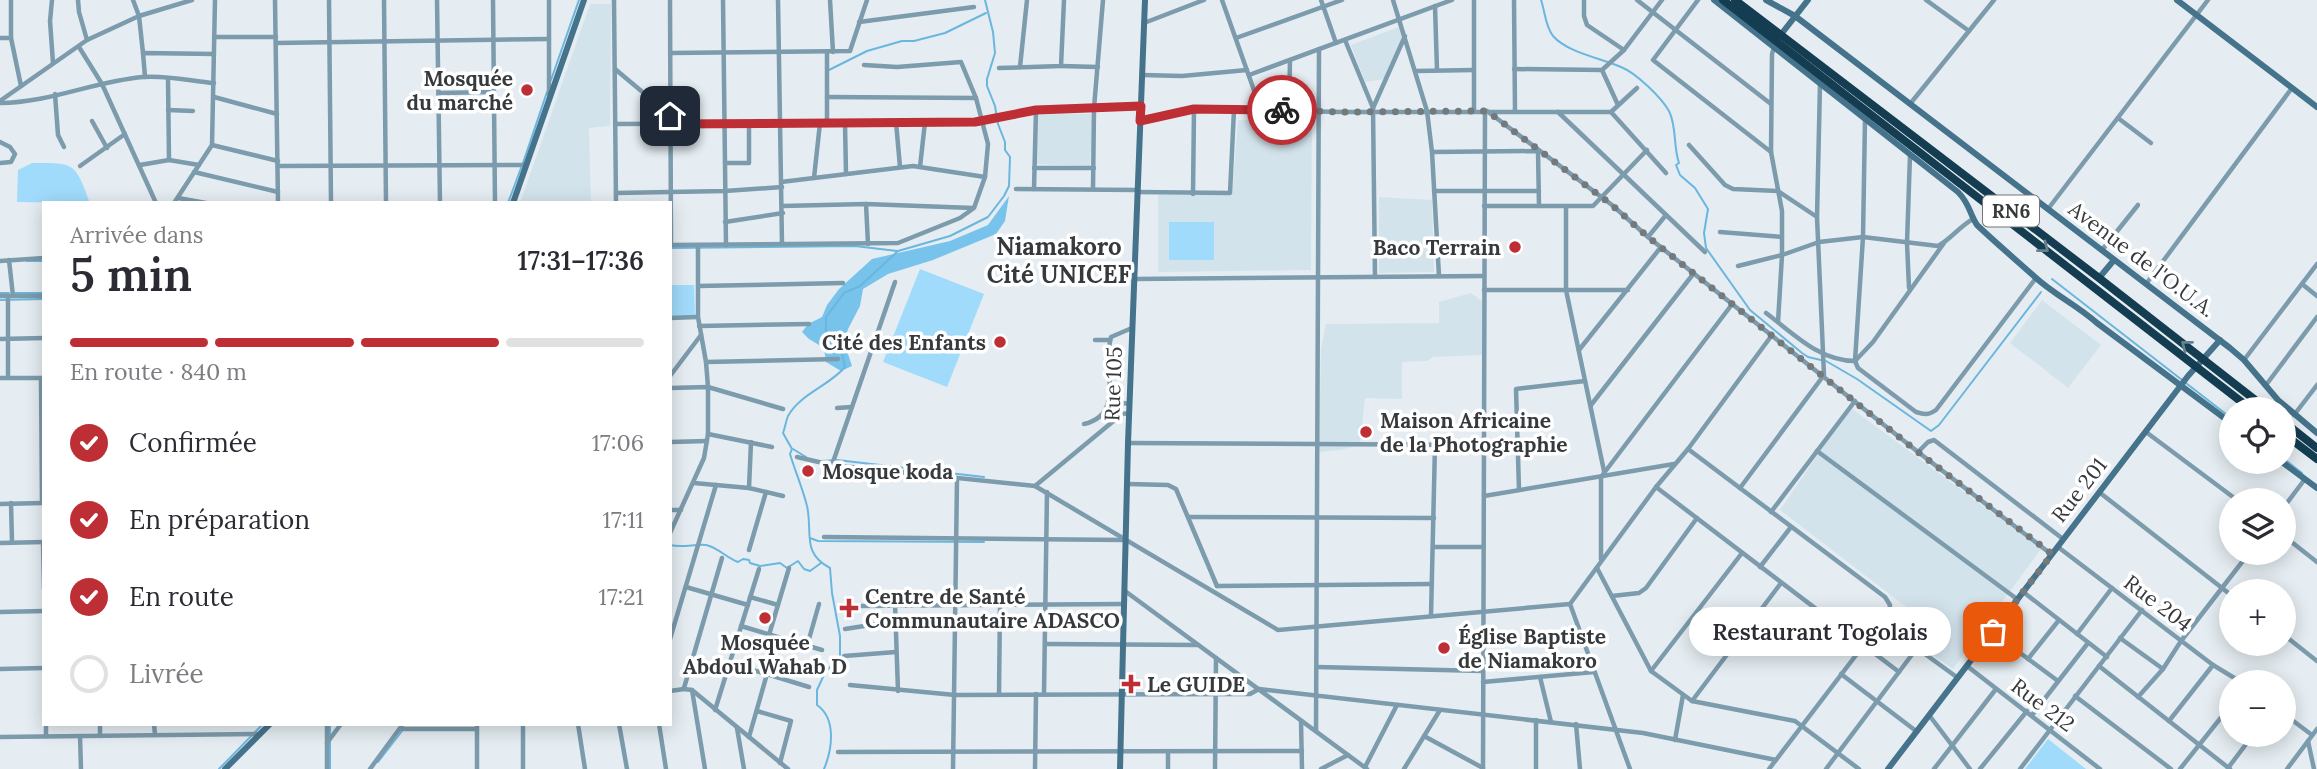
<!DOCTYPE html>
<html lang="fr">
<meta charset="utf-8">
<style>
body{margin:0;font-family:Lora,serif;background:#f2f2f3;color:#2b2b33;height:100vh;display:flex;flex-direction:column;font-size:26px;white-space:nowrap}
*{box-sizing:border-box;margin:0}
p{font-size:23px;color:#7c7c81}
.icon{flex:none;width:38px;height:38px;fill:none;stroke:currentColor;stroke-width:2;stroke-linecap:round;stroke-linejoin:round}
.map{position:relative;flex:1;overflow:hidden}
.drawer{position:absolute;left:42px;top:201px;width:630px;height:525px;display:flex;flex-direction:column;background:#fff;border-radius:0px;box-shadow:0 4px 18px #0003}
.drawer>*{flex:none}
.tools{position:absolute;left:2219px;top:397px;display:grid;gap:14px}
.tools a{display:grid;place-items:center;width:77px;height:77px;border-radius:50%;background:#fff;box-shadow:0 4px 18px #0003;font-size:35px}
.pin{position:absolute;display:grid;place-items:center;width:60px;height:60px;color:#fff;margin:-30px;border-radius:14px;box-shadow:0 4px 10px #0006}
.courier{position:absolute;display:grid;place-items:center;width:70px;height:70px;margin:-35px;border:5px solid #be2e35;border-radius:50%;background:#fff;color:#222;box-shadow:0 2px 9px #0007}
.bubble{position:absolute;height:49px;border-radius:24px;background:#fff;box-shadow:0 4px 18px #0003;font-size:23px;font-weight:600;line-height:49px;text-align:center}
.summary em{font-style:normal;font-weight:600}
.summary div{display:flex;flex-direction:column-reverse}
.summary{display:flex;align-items:center;justify-content:space-between;height:119px;padding:0 28px}
h1{font-size:46px;font-weight:600;line-height:52px}
.bar{display:grid;grid-template-columns:repeat(4,1fr);gap:10px 7px;align-content:center;height:84px;padding:0 28px}
.bar i{height:9px;border-radius:5px;background:#e1e1e2}
.bar .active{background:#be2e35}
.bar p{grid-column:span 4}
ol{padding:0 28px;list-style:none}
li{display:flex;align-items:center;gap:21px;height:77px}
li p{margin-inline-start:auto}
li .icon{padding:7px;border-radius:50%;background:#be2e35;color:#fff;stroke-width:4}
li:last-child{color:#7c7c81}
li i{width:38px;height:38px;border:4px solid #e1e1e2;border-radius:50%}
.map>svg:first-child{display:block}
.built{fill:#d3e3ec}
.green{fill:#a1dbfb}
.forest{fill:#78c3ec}
.lines{fill:none;stroke-linecap:round;stroke-linejoin:round}
.stream{stroke:#6ab6de;stroke-width:2}
.street{stroke:#7c9bac;stroke-width:4.5}
.secondary{stroke:#45738c;stroke-width:6}
.highway{stroke:#143d51;stroke-width:8}
.oneway{stroke:#66818e}
.done{stroke:#74797c;stroke-width:7;stroke-dasharray:0 12.6}
.route{stroke:#be2e35;stroke-width:9}
.poi-dot{fill:#be2e35;stroke:#fff;stroke-width:2.5}
.labels{text-anchor:middle;dominant-baseline:central;stroke-width:7;stroke-linejoin:round;paint-order:stroke}
.shield{fill:#fff;stroke:#737576;stroke-width:2}
.shield-label{font-size:19px;font-weight:bold;fill:#373a3c}
.poi-label{font-size:21px;font-weight:bold;fill:#373a3c;stroke:#fff;text-anchor:start}
.street-label{font-size:21px;fill:#373a3c;stroke:#fff}
.quarter-label{font-size:24px;font-weight:bold;fill:#373a3c;stroke:#fff}
</style>
<div class="map">
<svg width="2317" height="769" viewBox="0 0 2317 769">
<rect width="100%" height="100%" fill="#e5edf2"/>
<g class="built">
<path d="M590,4H611L610,126L589,128L591,203H520Z"/>
<path d="M1399,27L1402,36L1385,79L1365,82L1351,45Z"/>
<path d="M1036,113L1093,114L1090,166L1036,164Z"/>
<path d="M1312,119L1311,270L1158,272V195H1232L1238,120Z"/>
<path d="M1379,197L1432,200L1434,272L1379,273Z"/>
<path d="M1471,293L1482,301L1483,355L1433,357L1427,361L1402,362V399L1365,398L1360,445L1340,450L1319,452L1321,349L1326,324L1439,323V302Z"/>
<path d="M2042,300L2101,345L2068,388L2010,343Z"/>
<path d="M1851,408L2041,549L1953,669L1918,644L1931,626L1780,510L1833,432Z"/>
</g>
<g class="green">
<path d="M32,163C75,163 75,162 90,203L17,202L18,170Z"/>
<rect x="1169" y="222" width="45" height="38"/>
<path d="M920,269L984,294L947,387L883,362Z"/>
<path d="M670,285H694L695,316H670Z"/>
<path d="M2048,739L2086,769H2025Z"/>
</g>
<path class="forest" d="M1009,196L1005,221L996,234L933,260L888,274L863,289L860,306L848,329L844,342L852,366L841,371L826,362L824,348L809,339L802,332L808,324L822,317L827,305L839,289L872,259L950,241L988,225Z"/>
<g class="lines">
<g class="stream">
<path d="M1541,0C1545,11 1545,26 1553,36C1568,53 1601,58 1621,67C1636,73 1661,97 1669,111C1677,127 1673,146 1679,163L1676,165L1680,175L1695,188L1708,209L1704,233L1706,248L1750,310L1802,353L1808,357L1821,360"/>
<path d="M829,70L867,51L902,41H914L945,33L986,13"/>
<path d="M551,80L579,0"/>
<path d="M523,163L547,92"/>
<path d="M508,203L521,168"/>
<path d="M670,248L855,246L897,251"/>
<path d="M27,261H44"/>
<path d="M2052,279L2231,418"/>
<path d="M0,293H9"/>
<path d="M15,293H44"/>
<path d="M0,300L44,299"/>
<path d="M1826,361L1857,379L1931,431L1939,425L2041,292"/>
<path d="M793,449L806,457"/>
<path d="M2284,459L2302,473"/>
<path d="M822,461L837,460L984,477"/>
<path d="M810,538L818,541L984,542"/>
<path d="M670,545C683,548 694,544 706,545C717,547 727,558 738,562L743,559L749,560L750,563L760,566L780,563L787,568L798,561L804,569L810,571L821,563"/>
<path d="M330,724V736"/>
<path d="M330,742V769"/>
<path d="M378,762L402,731"/>
<path d="M219,769L263,724"/>
<path d="M824,769C832,750 837,719 817,705V690L823,677L826,671L840,658V636L832,593L830,568C801,553 813,532 807,506C803,489 795,471 790,454L792,449L783,433C785,428 786,421 788,416C800,394 829,386 845,367L842,353L826,332V317L844,293L860,286L898,251L950,236L988,217L1004,196L1009,186L1010,157L1005,150V142L998,124L995,106L987,86V79L995,53L993,32L985,0"/>
</g>
<g class="street">
<path d="M11,0V38L21,86"/>
<path d="M52,0L50,21L53,63"/>
<path d="M78,0L79,12L87,40"/>
<path d="M133,0L139,16L143,53"/>
<path d="M275,0L278,203"/>
<path d="M329,0L331,203"/>
<path d="M384,0L386,203"/>
<path d="M437,0L440,203"/>
<path d="M493,0L495,203"/>
<path d="M549,0V94"/>
<path d="M614,0L616,203"/>
<path d="M670,0L671,245"/>
<path d="M723,0L726,245"/>
<path d="M778,0L782,244"/>
<path d="M830,0L833,52"/>
<path d="M1222,0L1261,110"/>
<path d="M1321,0L1336,43"/>
<path d="M1393,0L1427,111L1432,152L1439,276"/>
<path d="M1514,0L1515,111"/>
<path d="M1584,0V16L1587,25L1624,50"/>
<path d="M1637,0L1771,104"/>
<path d="M1698,0L1653,60L1771,152"/>
<path d="M1926,0L1969,31"/>
<path d="M1435,6L1437,70"/>
<path d="M859,22L974,7"/>
<path d="M1144,23L1204,0"/>
<path d="M214,37H276"/>
<path d="M0,38H11"/>
<path d="M1236,38L1342,0"/>
<path d="M1345,40L1373,108L1375,277"/>
<path d="M276,43L549,39"/>
<path d="M79,47L102,84L156,203"/>
<path d="M1774,47L1772,54L1771,152L1782,211V255L1778,322"/>
<path d="M670,53L850,51L867,0"/>
<path d="M1061,66L1098,67"/>
<path d="M1020,67L1027,0"/>
<path d="M999,68L1061,66L1064,0"/>
<path d="M615,69L670,115"/>
<path d="M1514,69L1602,70L1624,50L1662,0"/>
<path d="M1602,70L1618,105"/>
<path d="M1416,71L1474,70"/>
<path d="M1142,75L1182,76L1247,70"/>
<path d="M1249,75L1452,0"/>
<path d="M145,77L143,53L214,54"/>
<path d="M168,79L169,160"/>
<path d="M439,93L494,92"/>
<path d="M55,94L58,135L64,147"/>
<path d="M214,97L277,114"/>
<path d="M827,97L976,98"/>
<path d="M0,101L87,40L139,16L192,0"/>
<path d="M0,103C49,103 95,81 143,77C166,75 191,81 214,83"/>
<path d="M1910,104L1994,0"/>
<path d="M1373,108L1405,36"/>
<path d="M168,110L193,111"/>
<path d="M1289,110L1290,60"/>
<path d="M1474,111V0"/>
<path d="M1487,111L1612,205L1648,237L1918,452L2051,554"/>
<path d="M1558,112L1705,252"/>
<path d="M1611,112L1666,173"/>
<path d="M2118,118L2151,143"/>
<path d="M1865,119L1863,237L1855,361L1858,368L1916,412C1925,415 1929,415 1936,410L2036,278"/>
<path d="M92,121L107,148"/>
<path d="M1141,121L1194,109L1343,112H1611L1637,88"/>
<path d="M896,122L900,167"/>
<path d="M827,123V52"/>
<path d="M845,123L846,174"/>
<path d="M615,124L975,122L1036,110L1141,106"/>
<path d="M0,142L10,147L15,154L11,162L0,163"/>
<path d="M212,145L278,161"/>
<path d="M1689,145L1725,185L1733,189L1778,191L1817,217L1824,375L1740,488"/>
<path d="M1432,152L1538,151L1539,206"/>
<path d="M725,163H749V123"/>
<path d="M140,165L169,160L199,165"/>
<path d="M80,166L125,134"/>
<path d="M278,166L526,165"/>
<path d="M920,167L925,122"/>
<path d="M1034,168H1094"/>
<path d="M194,172L278,192"/>
<path d="M814,178L820,123"/>
<path d="M781,182L913,166L985,177"/>
<path d="M1016,189L1137,190"/>
<path d="M1034,189L1036,110"/>
<path d="M1093,189L1094,108L1103,0"/>
<path d="M1434,191H1539"/>
<path d="M1137,192L1230,193L1234,110"/>
<path d="M616,193L725,191L782,187"/>
<path d="M1193,194L1194,109"/>
<path d="M178,198L206,203"/>
<path d="M174,203L212,145L215,0"/>
<path d="M866,204L868,244"/>
<path d="M782,206L866,204L973,208"/>
<path d="M1484,206H1593L1647,150"/>
<path d="M1566,206V290L1604,471"/>
<path d="M2048,209L2208,0"/>
<path d="M1817,217L1820,84"/>
<path d="M725,222L783,213"/>
<path d="M1720,232L1782,237"/>
<path d="M1648,237L1666,215"/>
<path d="M670,245L898,243L960,218L974,208L985,177L988,144L976,98L961,62L897,67L864,65"/>
<path d="M2102,250L2138,205"/>
<path d="M9,260L13,296"/>
<path d="M0,261L44,258"/>
<path d="M1738,266L1782,255L1819,242L1863,237L1938,246C1951,239 1960,226 1973,219"/>
<path d="M1135,279L1484,276"/>
<path d="M2146,284L2292,88"/>
<path d="M2302,284L2317,296"/>
<path d="M698,286L843,283"/>
<path d="M1909,288L1907,243L1910,155"/>
<path d="M1484,290H1628"/>
<path d="M0,296H44"/>
<path d="M8,296V378"/>
<path d="M1766,313C1793,333 1819,361 1855,361L1873,342L1944,243"/>
<path d="M670,318L697,317"/>
<path d="M699,326L809,324"/>
<path d="M0,339L44,338"/>
<path d="M1095,340H1110"/>
<path d="M1579,350L1661,247"/>
<path d="M2244,360L2317,264"/>
<path d="M706,362L838,359"/>
<path d="M670,376L701,335"/>
<path d="M0,378H43"/>
<path d="M41,378L42,503"/>
<path d="M2266,385L2317,317"/>
<path d="M670,388L708,387L783,409"/>
<path d="M1108,401L1130,404"/>
<path d="M1591,405L1694,273"/>
<path d="M837,408L852,407"/>
<path d="M2294,415L2317,385"/>
<path d="M1084,424C1126,414 1102,369 1111,337L1132,328"/>
<path d="M2146,432L2237,500"/>
<path d="M708,434L772,447"/>
<path d="M670,442L707,441"/>
<path d="M751,442L749,488L783,496"/>
<path d="M1128,443L1484,445"/>
<path d="M1688,449L1885,597L1890,605L1889,612L1769,769"/>
<path d="M1817,451L2017,599"/>
<path d="M1918,452L1928,442L1934,440L2063,539"/>
<path d="M797,457L832,465L1035,486L1278,630L1570,604L1656,487L1688,449L1772,335"/>
<path d="M832,465L895,282"/>
<path d="M694,483L749,488"/>
<path d="M1127,484L1168,485L1176,489L1217,586"/>
<path d="M1035,486L1122,414L1129,413"/>
<path d="M1656,487L1899,672"/>
<path d="M1519,490L1516,389L1585,381"/>
<path d="M2099,492L2231,595"/>
<path d="M1484,496L1674,464"/>
<path d="M11,503L12,542"/>
<path d="M0,504L43,503"/>
<path d="M2284,507L2305,479"/>
<path d="M670,510H681"/>
<path d="M1771,512L1855,401"/>
<path d="M1189,517L1434,518"/>
<path d="M670,533L704,458L708,434V387L706,362L698,317V245"/>
<path d="M2284,536L2317,562"/>
<path d="M824,537L1124,540"/>
<path d="M43,542L44,589"/>
<path d="M0,543L44,542"/>
<path d="M1433,547H1483"/>
<path d="M2058,547L2213,665L2241,682"/>
<path d="M749,550L766,492"/>
<path d="M1601,559V477L1733,303"/>
<path d="M1760,567L1791,527"/>
<path d="M1597,568L1651,671L1692,701L1795,721L1859,769"/>
<path d="M1217,586L1432,584"/>
<path d="M686,587L748,605"/>
<path d="M1125,591L1367,769"/>
<path d="M2022,591L2107,657"/>
<path d="M1612,596L1639,593L1646,588L1697,518"/>
<path d="M750,597L778,605"/>
<path d="M895,604L898,691"/>
<path d="M1570,604L1630,769"/>
<path d="M857,606L1124,604"/>
<path d="M0,612L44,611"/>
<path d="M1431,616L1435,445"/>
<path d="M1881,622L1958,678"/>
<path d="M741,626L822,650"/>
<path d="M845,629L896,621"/>
<path d="M1992,632L2058,681"/>
<path d="M2077,634L2112,588"/>
<path d="M769,635L789,568"/>
<path d="M2284,635L2317,661"/>
<path d="M2120,638L2163,669"/>
<path d="M670,639L716,485"/>
<path d="M1045,644L1198,645"/>
<path d="M807,646L819,604"/>
<path d="M844,656L896,652"/>
<path d="M2028,659L2059,620"/>
<path d="M730,663L809,687"/>
<path d="M1967,666L2100,769"/>
<path d="M2099,666L2230,769"/>
<path d="M1317,667L1483,671"/>
<path d="M0,669L44,668"/>
<path d="M1651,671L1742,553"/>
<path d="M1841,674L1916,731"/>
<path d="M1540,677L1551,722"/>
<path d="M1483,682L1594,672"/>
<path d="M850,685L955,695L1250,694L1259,689L1643,733L1776,760"/>
<path d="M684,688L722,558"/>
<path d="M692,690L705,769"/>
<path d="M670,691L684,689L692,690L788,769"/>
<path d="M999,694L1000,604"/>
<path d="M1044,694L1047,492"/>
<path d="M2075,696L2171,769"/>
<path d="M2138,697L2163,669L2181,641L2249,553"/>
<path d="M1692,701L1781,583"/>
<path d="M715,710L759,569"/>
<path d="M757,711L791,721L780,763"/>
<path d="M2284,714L2312,735"/>
<path d="M1929,715L1970,769"/>
<path d="M2032,715L2088,643"/>
<path d="M1536,720V769"/>
<path d="M1301,721L1302,769"/>
<path d="M2169,721L2213,665"/>
<path d="M46,724V736"/>
<path d="M100,724V736"/>
<path d="M154,724L155,735"/>
<path d="M327,724V769"/>
<path d="M477,724V769"/>
<path d="M523,724V769"/>
<path d="M578,724L585,769"/>
<path d="M619,724L627,769"/>
<path d="M659,724L666,769"/>
<path d="M1576,724L1580,769"/>
<path d="M737,728L744,769"/>
<path d="M400,729H477"/>
<path d="M1316,731L1319,49"/>
<path d="M80,736L81,769"/>
<path d="M1424,736L1483,768"/>
<path d="M0,737L260,734"/>
<path d="M749,737L767,674"/>
<path d="M1675,740L1683,695"/>
<path d="M2308,741L2314,769"/>
<path d="M327,743L341,724"/>
<path d="M1168,751V769"/>
<path d="M838,752L1302,751"/>
<path d="M1365,767L1397,705"/>
<path d="M2228,768L2253,735"/>
<path d="M370,769L403,724"/>
<path d="M953,769L957,479"/>
<path d="M1035,769L1036,694"/>
<path d="M1215,769L1216,658"/>
<path d="M1321,769L1348,755"/>
<path d="M1404,769L1440,710"/>
<path d="M1483,769L1485,111"/>
<path d="M1826,769L1917,648"/>
<path d="M1934,769L1996,689"/>
<path d="M1980,769L2027,711"/>
<path d="M2020,769L2142,610"/>
<path d="M2180,769L2231,705"/>
<path d="M2287,769L2317,729"/>
</g>
<g class="secondary">
<path d="M1714,0L1958,192C1970,204 1969,213 1977,225C1996,243 2016,260 2035,277C2053,294 2077,305 2097,323L2231,423"/>
<path d="M1766,0L1795,16L2230,348L2244,360L2278,400L2317,433"/>
<path d="M2177,0L2317,107"/>
<path d="M1779,37L1808,0"/>
<path d="M513,203L584,0"/>
<path d="M2099,278L2114,260"/>
<path d="M2282,462L2317,488"/>
<path d="M225,769L270,724"/>
<path d="M1120,769L1128,443L1145,0"/>
<path d="M1888,769L2188,376L2220,340"/>
</g>
<g class="highway">
<path d="M1723,0L2252,410"/>
<path d="M1735,0L2099,278L2268,410"/>
<path d="M2284,422L2317,448"/>
<path d="M2284,434L2317,459"/>
</g>
</g>
<defs><path id="oneway-chevron" d="M-2-3.5L2.5 0L-2 3.5" fill="none" stroke-width="1.6" stroke-linecap="round" stroke-linejoin="round" transform="scale(1.75)"/></defs>
<g class="oneway">
<use href="#oneway-chevron" transform="translate(2044 248) rotate(38)"/>
<use href="#oneway-chevron" transform="translate(2186 345) rotate(-142)"/>
</g>
<g class="lines">
<path class="done" d="M1282,110L1343,112L1487,111L1612,205L1648,237L1918,452L2052,554L1993,632"/>
<path class="route" d="M670,116V124L975,122L1036,110L1141,106L1140,121L1194,109L1282,110"/>
</g>
<g class="poi-dot">
<circle cx="527" cy="90" r="7"/>
<circle cx="1515" cy="247" r="7"/>
<circle cx="1000" cy="342" r="7"/>
<circle cx="1366" cy="432" r="7"/>
<circle cx="808" cy="471" r="7"/>
<path d="M845.5 597.5h7v7h7v7h-7v7h-7v-7h-7v-7h7z"/>
<circle cx="765" cy="618" r="7"/>
<circle cx="1444" cy="648" r="7"/>
<path d="M1127.5 673.5h7v7h7v7h-7v7h-7v-7h-7v-7h7z"/>
</g>
<g class="labels">
<rect class="shield" x="1983" y="195.5" width="56" height="31" rx="5"/>
<g class="shield-label">
<text x="2011" y="211">RN6</text>
</g>
<g class="poi-label">
<text x="513" y="78" text-anchor="end">Mosquée<tspan x="513" dy="24">du marché</tspan></text>
<text x="1501" y="247" text-anchor="end">Baco Terrain</text>
<text x="986" y="342" text-anchor="end">Cité des Enfants</text>
<text x="1380" y="420">Maison Africaine<tspan x="1380" dy="24">de la Photographie</tspan></text>
<text x="822" y="471">Mosque koda</text>
<text x="865" y="596">Centre de Santé<tspan x="865" dy="24">Communautaire ADASCO</tspan></text>
<text x="1458" y="636">Église Baptiste<tspan x="1458" dy="24">de Niamakoro</tspan></text>
<text x="765" y="642" text-anchor="middle">Mosquée<tspan x="765" dy="24">Abdoul Wahab D</tspan></text>
<text x="1147" y="684">Le GUIDE</text>
</g>
<g class="street-label">
<text transform="translate(2142 259) rotate(37)">Avenue de l'O.U.A.</text>
<text transform="translate(1113 384) rotate(-88)">Rue 105</text>
<text transform="translate(2079 490) rotate(-52)">Rue 201</text>
<text transform="translate(2158 603) rotate(37)">Rue 204</text>
<text transform="translate(2043 705) rotate(37)">Rue 212</text>
</g>
<g class="quarter-label">
<text x="1059" y="246">Niamakoro<tspan x="1059" dy="28">Cité UNICEF</tspan></text>
</g>
</g>
</svg>
<div class="tools">
<a><svg class="icon" aria-label="locate" viewBox="0 0 24 24"><circle cx="12" cy="12" r="6"/><path d="M12 2v4M12 18v4M2 12h4M18 12h4"/></svg></a>
<a><svg class="icon" aria-label="layers" viewBox="0 0 24 24"><path d="M12 4l9 5-9 5-9-5zM3 14l9 5 9-5"/></svg></a>
<a>+</a>
<a>−</a>
</div>
<div class="pin" style="left:1993px;top:632px;background:#ea580c"><svg class="icon" aria-label="bag" viewBox="0 0 24 24"><path d="M5 8h14l-1 12H6zM9 8a3 3 0 0 1 6 0"/></svg></div>
<div class="pin" style="left:670px;top:116px;background:#1f2937"><svg class="icon" aria-label="home" viewBox="0 0 24 24"><path d="M3 11l9-7 9 7M6 9v11h12V9"/></svg></div>
<div class="courier" style="left:1282px;top:110px"><svg class="icon" aria-label="bike" viewBox="0 0 24 24"><circle cx="6" cy="16" r="4"/><circle cx="18" cy="16" r="4"/><path d="M6 16l4-8h5l3 8M10 8l3 8H6M13 5h3"/></svg></div>
<div class="bubble" style="left:1689px;top:607px;width:262px">Restaurant Togolais</div>
<section class="drawer">
<div class="summary"><div><h1>5 min</h1><p>Arrivée dans</p></div><em>17:31–17:36</em></div>
<div class="bar"><i class="active"></i><i class="active"></i><i class="active"></i><i></i><p>En route · 840 m</p></div>
<ol>
<li><svg class="icon" aria-label="check" viewBox="0 0 24 24"><path d="M5 12l5 5 9-10"/></svg>Confirmée<p>17:06</p></li>
<li><svg class="icon" aria-label="check" viewBox="0 0 24 24"><path d="M5 12l5 5 9-10"/></svg>En préparation<p>17:11</p></li>
<li><svg class="icon" aria-label="check" viewBox="0 0 24 24"><path d="M5 12l5 5 9-10"/></svg>En route<p>17:21</p></li>
<li><i></i>Livrée</li>
</ol>
</section>
</div>
